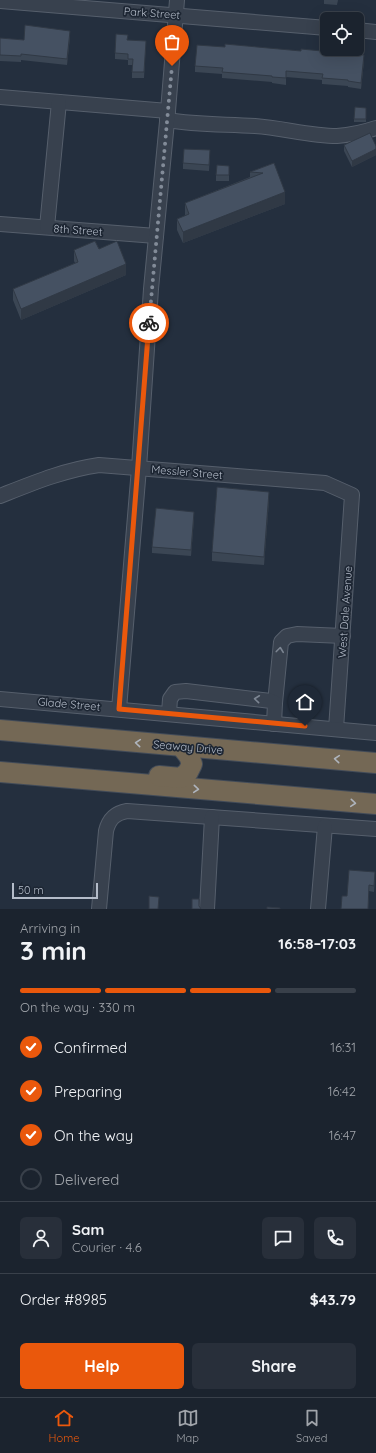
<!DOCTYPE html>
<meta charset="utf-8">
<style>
body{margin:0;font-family:Quicksand,sans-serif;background:#282f3a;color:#f1f3f6;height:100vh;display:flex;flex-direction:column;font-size:15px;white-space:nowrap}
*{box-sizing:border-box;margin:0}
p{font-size:13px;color:#a0a4aa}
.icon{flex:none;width:22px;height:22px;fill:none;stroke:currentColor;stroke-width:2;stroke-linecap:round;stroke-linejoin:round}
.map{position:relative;height:909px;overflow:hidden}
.side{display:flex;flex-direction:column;background:#1b232e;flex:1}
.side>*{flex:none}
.controls{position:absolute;left:320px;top:12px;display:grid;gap:8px}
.controls a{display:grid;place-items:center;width:44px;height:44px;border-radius:6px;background:#1b232e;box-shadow:0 4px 16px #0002,0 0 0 1px #39404a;font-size:20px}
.scale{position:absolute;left:12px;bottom:10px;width:86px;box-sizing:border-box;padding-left:4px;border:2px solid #b4bcc9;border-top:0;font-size:11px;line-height:14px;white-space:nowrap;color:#b4bcc9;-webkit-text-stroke:3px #1d2633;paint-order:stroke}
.pin{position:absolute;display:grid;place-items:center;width:34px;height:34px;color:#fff;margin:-41px -17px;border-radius:50% 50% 50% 0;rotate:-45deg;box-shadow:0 0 4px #0007}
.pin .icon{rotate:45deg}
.courier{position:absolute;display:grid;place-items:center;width:40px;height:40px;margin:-20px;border:3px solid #ea580c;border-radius:50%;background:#fff;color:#222;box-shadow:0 1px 5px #0007}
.summary em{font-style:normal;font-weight:700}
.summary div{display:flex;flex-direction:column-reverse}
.summary{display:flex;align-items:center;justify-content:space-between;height:68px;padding:0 20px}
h1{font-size:26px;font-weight:700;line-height:30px}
.bar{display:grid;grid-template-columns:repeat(4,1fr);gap:6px 4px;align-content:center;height:48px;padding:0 20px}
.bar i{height:5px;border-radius:3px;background:#39404a}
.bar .current{background:#ea580c}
.bar p{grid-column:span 4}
.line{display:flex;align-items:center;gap:10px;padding:0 20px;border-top:1px solid #39404a}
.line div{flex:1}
.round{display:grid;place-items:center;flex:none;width:42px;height:42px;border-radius:6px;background:#282f3a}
ol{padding:0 20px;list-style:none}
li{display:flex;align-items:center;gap:12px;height:44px}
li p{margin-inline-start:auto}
li .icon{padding:4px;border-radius:50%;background:#ea580c;color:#fff;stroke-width:4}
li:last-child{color:#a0a4aa}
li i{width:22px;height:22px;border:2px solid #39404a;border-radius:50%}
.cta{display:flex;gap:8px;margin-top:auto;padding:8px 20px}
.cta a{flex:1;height:46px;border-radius:6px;background:#ea580c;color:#fff;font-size:16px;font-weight:700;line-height:46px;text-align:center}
.cta a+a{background:#282f3a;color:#f1f3f6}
.tabs{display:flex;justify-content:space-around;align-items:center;height:56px;border-top:1px solid #39404a;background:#1b232e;font-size:11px;color:#a0a4aa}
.tabs a{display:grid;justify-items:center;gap:2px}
.tabs .current{color:#ea580c}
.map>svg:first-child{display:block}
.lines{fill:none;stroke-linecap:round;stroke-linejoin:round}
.minor-casing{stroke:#565f6c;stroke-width:16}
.highway-casing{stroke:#434c59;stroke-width:22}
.minor{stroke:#38414e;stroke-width:14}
.highway{stroke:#746855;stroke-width:20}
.wall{fill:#3b4654}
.shaded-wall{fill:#303945}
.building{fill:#455162;stroke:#303945}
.oneway{stroke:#7c8592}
.oneway2{stroke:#aeb4bd}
.done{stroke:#828b98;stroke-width:4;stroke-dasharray:0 7.2}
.route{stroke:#ea580c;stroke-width:5}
.labels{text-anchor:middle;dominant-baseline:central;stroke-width:3.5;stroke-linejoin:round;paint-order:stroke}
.street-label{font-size:11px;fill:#b4bcc9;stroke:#1d2633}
</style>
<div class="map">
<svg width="376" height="909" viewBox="0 0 376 909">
<rect width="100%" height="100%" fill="#242f3e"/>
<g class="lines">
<g class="minor-casing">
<g id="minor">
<path d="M0,1L327,28"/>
<path d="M357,30L376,32"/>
<path d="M0,97L168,111"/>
<path d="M167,120C197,125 226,124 255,126C283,128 310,136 337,136C350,135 364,132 376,128"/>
<path d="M0,224L156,236"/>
<path d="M47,227L59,102"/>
<path d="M0,496C33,483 64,470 99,465L325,483L352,495L336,729"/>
<path d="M0,699L376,733"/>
<path d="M275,703L281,642L287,636L297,634L343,636"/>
<path d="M119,709L139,468L151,289L168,111L177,0"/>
<path d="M169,713L170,699L175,692L186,691L271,701L275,703L274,724"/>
<path d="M99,909L106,831C109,819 115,813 127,811L376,829"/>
<path d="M207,909L212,817"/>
<path d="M318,909L325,826"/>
</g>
</g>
<g class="highway-casing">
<g id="highway">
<path d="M0,730L376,763"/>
<path d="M0,772L376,804"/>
<path d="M159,776L181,778L188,772L192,764L189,756L182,747"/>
</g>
</g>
<use href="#minor" class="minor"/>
<use href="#highway" class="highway"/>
</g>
<g class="wall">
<path d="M324,0H338L337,5L324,4Z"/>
<path d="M70,37L67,65L21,60V62L0,61V38L24,40Z"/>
<path d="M128,40L146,41L144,78H132V65H128V60L115,59V53Z"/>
<path d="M364,61L361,89L348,87V86L322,84V80L286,77V85L272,83V82L222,78V74L195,72V66Z"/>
<path d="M366,108V122H354V119Z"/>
<path d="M344,145L376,146V155L352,167L344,151Z"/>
<path d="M210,156L209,171L183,169V163Z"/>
<path d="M274,163L285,204L183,243L177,230V219L185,216V203L250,177V172Z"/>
<path d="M229,172V181H216V175Z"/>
<path d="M99,249L126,275L21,320L13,300V289L75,263L74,261V250Z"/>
<path d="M269,501L264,565L212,561V552Z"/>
<path d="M194,518L191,556L152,553V547Z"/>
<path d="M375,878L374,892L369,891L368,909H341L347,896Z"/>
</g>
<g class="shaded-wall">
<path d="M70,31V37L67,65V59Z"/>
<path d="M364,55V61L361,89V83Z"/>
<path d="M376,149V155L352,167V161Z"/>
<path d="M285,192V204L183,243V232Z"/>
<path d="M126,264V275L21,320V309Z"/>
<path d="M269,492V501L264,565V557Z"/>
<path d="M194,512V518L191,556V550Z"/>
</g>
<g class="building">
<path d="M25,25L70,31L67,59L21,54V56L0,55V38L24,40Z"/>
<path d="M116,34L128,35L127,40L146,41L144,72H132L133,59H128V54L115,53Z"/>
<path d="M225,44L301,51V49L364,55L361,83L348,81V80L322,78L323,74L286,71V78L272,77V76L222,72L223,68L195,66L197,45L225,47Z"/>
<path d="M355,107L366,108V119H354Z"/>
<path d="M370,133L376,146V149L352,161L344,145Z"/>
<path d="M184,149L210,150L209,165L183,163Z"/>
<path d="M274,163L285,192L183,232L177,219L189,214L185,203L263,173L250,172Z"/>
<path d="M217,165L229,166V175H216Z"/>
<path d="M95,241L99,249L117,241L126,264L21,309L13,289L78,262L74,250Z"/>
<path d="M217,487L269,492L264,557L212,552Z"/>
<path d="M156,508L194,512L191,550L152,547Z"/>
<path d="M349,870L375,872L374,886L369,885L368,909H341L342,896H347Z"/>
<path d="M149,896L159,897L158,909H149Z"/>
<path d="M192,899H199V906L201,909H192Z"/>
<path d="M267,907L280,908V909H267Z"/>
</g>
<defs><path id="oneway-chevron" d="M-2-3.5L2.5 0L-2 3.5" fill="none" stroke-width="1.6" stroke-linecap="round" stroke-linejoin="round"/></defs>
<g class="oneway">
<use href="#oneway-chevron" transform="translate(280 650) rotate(-83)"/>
<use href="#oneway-chevron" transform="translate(257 699) rotate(-174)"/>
</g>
<g class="oneway2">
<use href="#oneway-chevron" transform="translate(138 743) rotate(-175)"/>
<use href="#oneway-chevron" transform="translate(337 759) rotate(-175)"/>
<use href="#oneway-chevron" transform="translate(196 789) rotate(5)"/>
<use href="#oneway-chevron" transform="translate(353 803) rotate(5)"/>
</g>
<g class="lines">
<path class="done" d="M149,323L172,66"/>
<path class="route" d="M149,323L119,709L305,726"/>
</g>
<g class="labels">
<g class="street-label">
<text transform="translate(152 13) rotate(4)">Park Street</text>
<text transform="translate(78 230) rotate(4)">8th Street</text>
<text transform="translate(187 472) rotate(5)">Messler Street</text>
<text transform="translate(345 612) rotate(-86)">West Dale Avenue</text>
<text transform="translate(69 704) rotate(5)">Glade Street</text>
<text transform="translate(188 747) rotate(5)">Seaway Drive</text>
</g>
</g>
</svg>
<div class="controls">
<a><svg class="icon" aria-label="locate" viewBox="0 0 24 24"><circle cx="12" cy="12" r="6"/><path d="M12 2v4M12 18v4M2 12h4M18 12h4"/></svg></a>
</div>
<div class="scale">50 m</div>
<div class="pin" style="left:172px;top:66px;background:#ea580c"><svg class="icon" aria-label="bag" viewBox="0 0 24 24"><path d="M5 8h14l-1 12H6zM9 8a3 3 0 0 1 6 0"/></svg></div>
<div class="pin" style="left:305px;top:726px;background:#1f2937"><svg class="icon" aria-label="home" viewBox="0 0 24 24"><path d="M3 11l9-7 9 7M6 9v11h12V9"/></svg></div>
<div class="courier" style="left:149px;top:323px"><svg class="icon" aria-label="bike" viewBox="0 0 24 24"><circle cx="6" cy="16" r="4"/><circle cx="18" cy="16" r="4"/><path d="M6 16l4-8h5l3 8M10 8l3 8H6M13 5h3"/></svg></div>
</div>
<section class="side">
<div class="summary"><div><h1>3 min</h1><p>Arriving in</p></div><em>16:58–17:03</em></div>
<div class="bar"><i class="current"></i><i class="current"></i><i class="current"></i><i></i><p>On the way · 330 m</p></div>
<ol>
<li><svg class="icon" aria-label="check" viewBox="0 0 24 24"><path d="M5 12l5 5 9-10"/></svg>Confirmed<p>16:31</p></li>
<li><svg class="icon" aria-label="check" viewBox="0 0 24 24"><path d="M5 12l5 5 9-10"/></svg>Preparing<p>16:42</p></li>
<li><svg class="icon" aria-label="check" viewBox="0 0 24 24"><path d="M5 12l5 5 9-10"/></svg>On the way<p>16:47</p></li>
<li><i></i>Delivered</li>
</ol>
<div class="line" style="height:72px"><a class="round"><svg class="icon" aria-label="person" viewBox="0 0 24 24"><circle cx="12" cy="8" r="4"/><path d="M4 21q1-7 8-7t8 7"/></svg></a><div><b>Sam</b><p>Courier · 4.6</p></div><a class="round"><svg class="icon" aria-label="chat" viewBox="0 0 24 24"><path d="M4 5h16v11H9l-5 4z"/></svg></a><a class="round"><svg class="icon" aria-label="phone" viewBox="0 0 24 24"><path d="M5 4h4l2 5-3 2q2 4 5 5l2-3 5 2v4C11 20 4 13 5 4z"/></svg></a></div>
<div class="line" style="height:52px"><div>Order #8985</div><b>$43.79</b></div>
<div class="cta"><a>Help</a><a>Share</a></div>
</section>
<nav class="tabs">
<a class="current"><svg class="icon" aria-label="home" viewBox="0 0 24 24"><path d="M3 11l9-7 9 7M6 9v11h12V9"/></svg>Home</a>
<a><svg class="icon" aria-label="map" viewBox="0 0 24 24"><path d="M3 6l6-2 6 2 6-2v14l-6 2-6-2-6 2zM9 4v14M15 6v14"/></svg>Map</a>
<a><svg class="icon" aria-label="saved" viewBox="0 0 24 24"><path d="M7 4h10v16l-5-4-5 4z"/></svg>Saved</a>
</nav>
